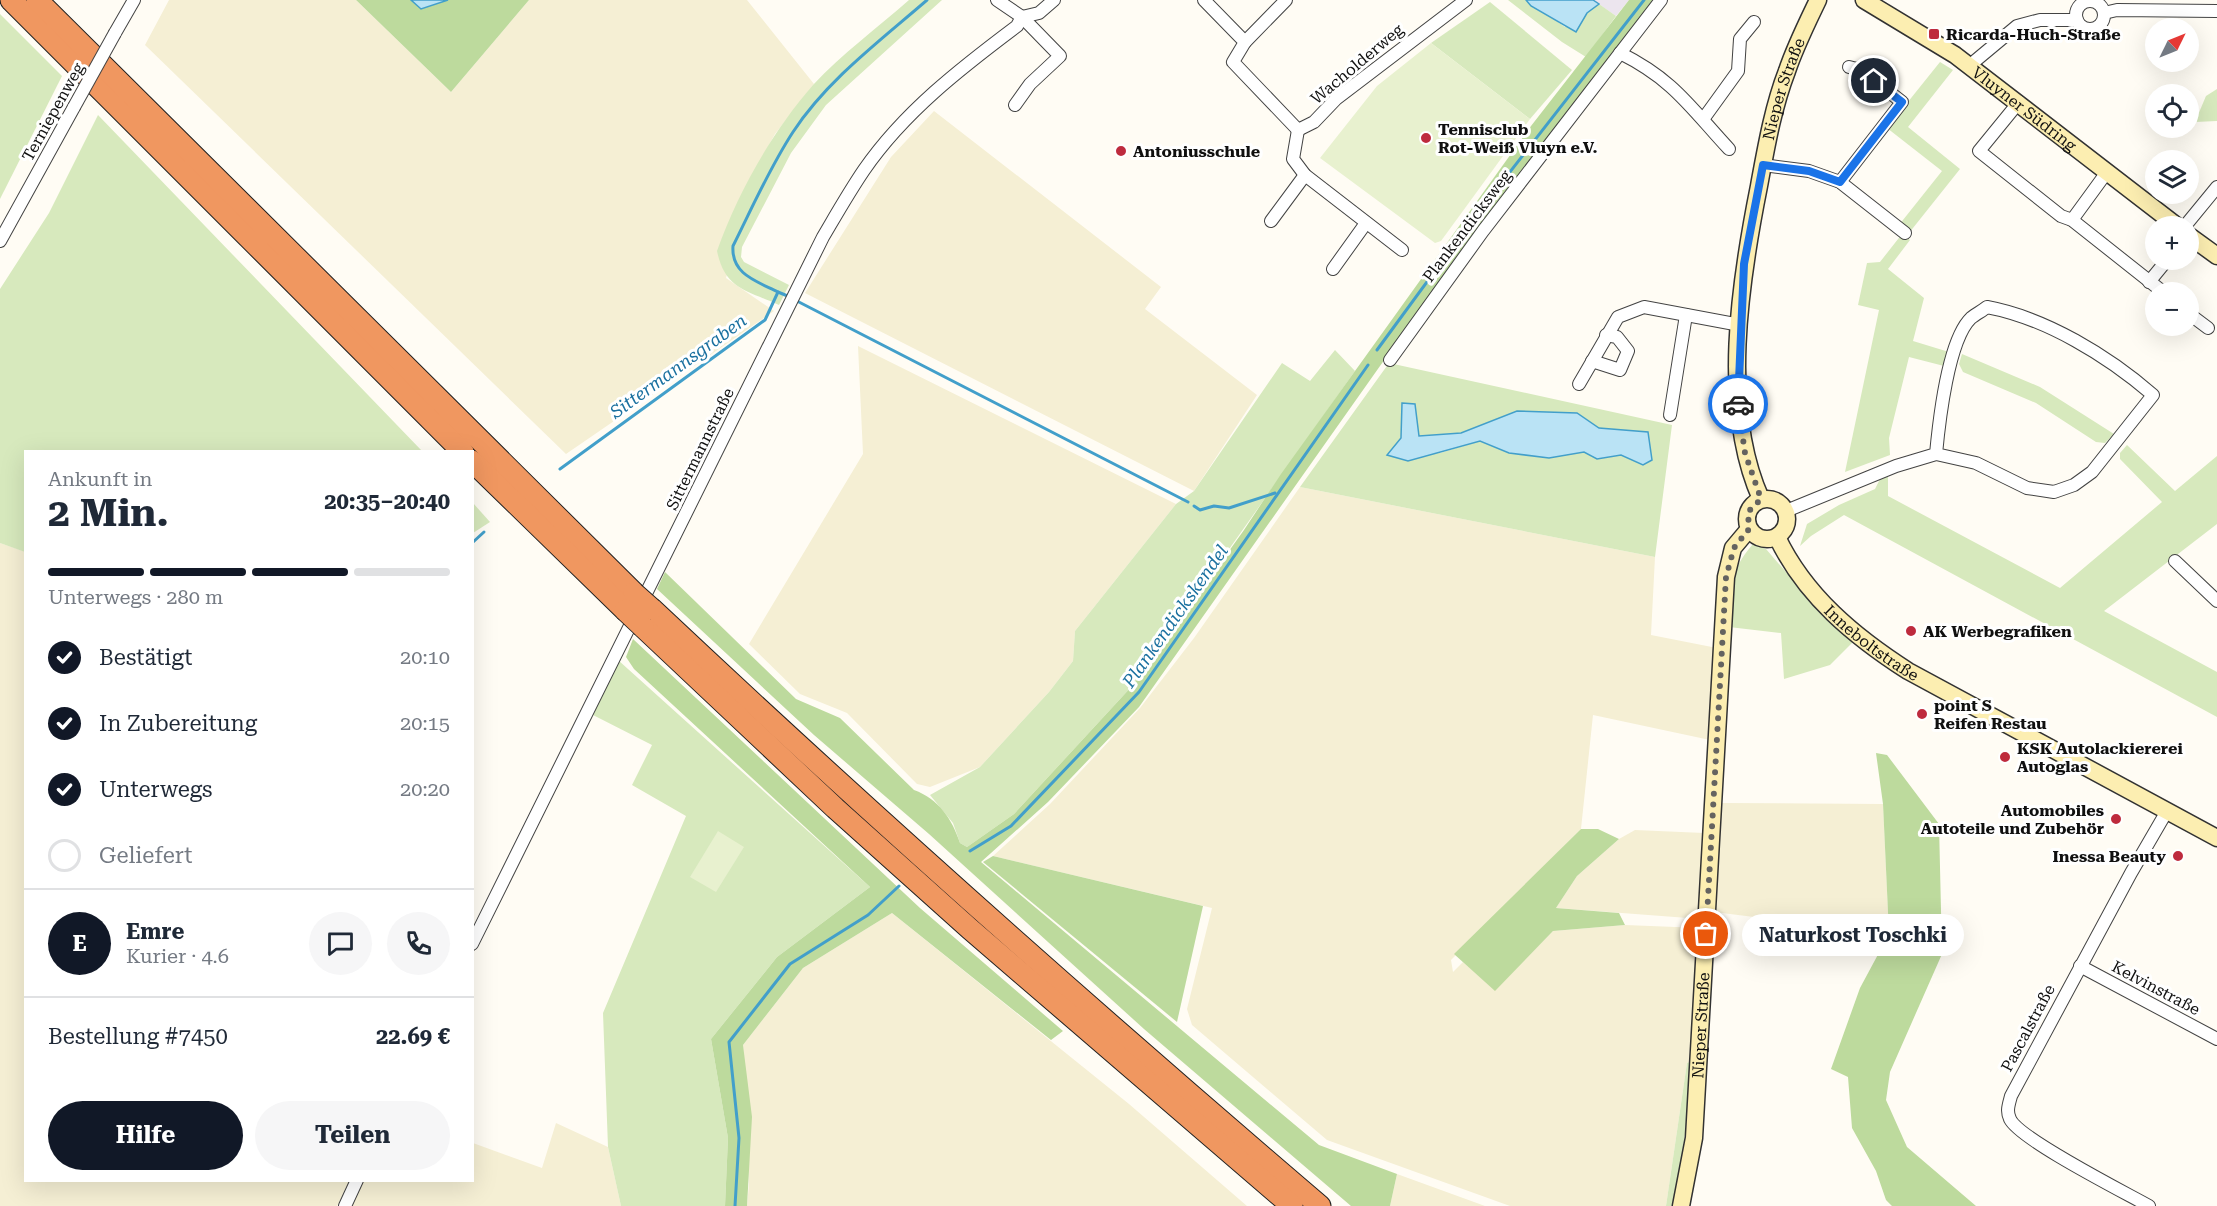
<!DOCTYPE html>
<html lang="de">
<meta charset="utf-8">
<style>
body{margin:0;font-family:"Roboto Serif",serif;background:#f6f6f7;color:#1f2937;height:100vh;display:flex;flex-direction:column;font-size:22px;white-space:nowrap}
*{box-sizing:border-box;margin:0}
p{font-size:20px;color:#747a83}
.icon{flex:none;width:33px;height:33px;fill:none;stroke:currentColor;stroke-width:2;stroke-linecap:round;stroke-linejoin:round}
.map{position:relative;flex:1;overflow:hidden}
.drawer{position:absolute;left:24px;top:450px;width:450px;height:732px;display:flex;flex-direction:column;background:#fff;border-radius:0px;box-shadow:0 6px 24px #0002}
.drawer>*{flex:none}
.needle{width:39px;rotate:47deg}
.tools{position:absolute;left:2145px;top:18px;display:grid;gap:12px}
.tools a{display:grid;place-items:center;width:54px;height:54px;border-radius:50%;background:#fff;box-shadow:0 6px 24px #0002;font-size:30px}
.pin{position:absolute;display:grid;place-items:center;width:51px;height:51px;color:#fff;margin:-26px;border:3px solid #fff;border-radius:50%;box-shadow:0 2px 6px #0007}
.courier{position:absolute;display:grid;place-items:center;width:60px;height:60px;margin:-30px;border:4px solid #1a73e8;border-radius:50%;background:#fff;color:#222;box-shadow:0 2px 8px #0007}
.bubble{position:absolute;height:42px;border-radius:21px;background:#fff;box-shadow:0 6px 24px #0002;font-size:20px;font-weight:700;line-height:42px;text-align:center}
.head em{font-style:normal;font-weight:700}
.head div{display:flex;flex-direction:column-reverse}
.head{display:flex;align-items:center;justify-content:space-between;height:102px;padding:0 24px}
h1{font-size:39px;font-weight:700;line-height:45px}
.bar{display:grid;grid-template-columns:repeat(4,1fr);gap:9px 6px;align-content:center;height:72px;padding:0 24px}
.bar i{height:8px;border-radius:4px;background:#e0e1e3}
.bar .active{background:#111827}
.bar p{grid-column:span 4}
.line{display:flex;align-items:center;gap:15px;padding:0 24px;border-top:2px solid #e0e1e3}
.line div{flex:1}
.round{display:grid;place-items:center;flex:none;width:63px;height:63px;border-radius:32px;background:#f6f6f7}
ol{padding:0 24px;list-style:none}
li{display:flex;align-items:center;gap:18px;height:66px}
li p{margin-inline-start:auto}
li .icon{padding:6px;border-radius:50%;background:#111827;color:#fff;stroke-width:4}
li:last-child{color:#747a83}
li i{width:33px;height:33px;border:3px solid #e0e1e3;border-radius:50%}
.cta{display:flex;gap:12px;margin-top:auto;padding:12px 24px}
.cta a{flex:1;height:69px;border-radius:36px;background:#111827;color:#fff;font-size:24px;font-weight:700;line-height:69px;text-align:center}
.cta a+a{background:#f6f6f7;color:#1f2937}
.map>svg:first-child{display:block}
.industrial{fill:#ece5ee}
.farmland{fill:#f5efd4}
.green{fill:#d7e9bd;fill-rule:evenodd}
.forest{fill:#bdda9d}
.pitch{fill:#e8f1cf}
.water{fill:#bae3f5;stroke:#429fca;stroke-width:1.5}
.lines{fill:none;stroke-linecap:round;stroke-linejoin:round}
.stream{stroke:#429fca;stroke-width:3}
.street-casing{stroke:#434343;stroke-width:14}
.secondary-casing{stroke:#323232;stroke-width:19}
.highway-casing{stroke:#212121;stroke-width:23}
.street{stroke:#fff;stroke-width:12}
.secondary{stroke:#fceeb1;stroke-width:16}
.highway{stroke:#f09760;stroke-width:21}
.street-bridge-casing{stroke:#434343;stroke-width:14;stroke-linecap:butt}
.highway-bridge-casing{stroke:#212121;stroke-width:23;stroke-linecap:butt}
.street-bridge{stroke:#fff;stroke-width:12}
.highway-bridge{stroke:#f09760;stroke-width:21}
.done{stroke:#646360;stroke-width:6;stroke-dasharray:0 10.8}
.route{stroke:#1a73e8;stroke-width:8}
.poi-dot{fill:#be2b3d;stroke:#fff;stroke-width:2}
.labels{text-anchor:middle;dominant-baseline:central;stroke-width:6;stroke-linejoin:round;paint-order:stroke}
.poi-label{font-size:16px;font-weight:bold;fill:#101010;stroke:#fff;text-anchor:start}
.street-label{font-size:16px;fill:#101010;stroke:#fff}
.water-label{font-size:18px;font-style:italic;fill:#1b71a0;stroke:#fff}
</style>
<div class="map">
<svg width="2217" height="1206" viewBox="0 0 2217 1206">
<rect width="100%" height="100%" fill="#fffcf4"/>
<path class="industrial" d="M1593,0H1629L1616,16Z"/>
<g class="farmland">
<path d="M169,0H356L451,92L529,0H747L814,84L775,134L759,163L726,278L774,311L566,454L145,45Z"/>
<path d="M934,111L1161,287L1145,309L1257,395L1194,491L805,293L891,157Z"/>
<path d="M858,346L1176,504L1075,631L1073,661L1049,692L980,767L930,787L917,784L847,713L800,694L749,644L863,454Z"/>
<path d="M1300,487L1655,557L1651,635L1717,648L1710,740L1593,715L1581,829L1451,960L1453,972L1463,962L1495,990L1553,931L1625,925L1701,928L1694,1060L1687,1063L1666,1206H1510L1327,1140L1192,1025L1187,1009L1212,908L993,856L1050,804L1140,708L1194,638Z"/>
<path d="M0,543L26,552V1180L350,1181L337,1206H0Z"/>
<path d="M1721,803L1883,804L1889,934L1714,912Z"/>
<path d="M1635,830L1704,833L1701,919L1556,908L1577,876L1619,839Z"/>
<path d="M892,913L1129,1104L1247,1206H747L749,1184L743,1045L803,968Z"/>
<path d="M556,1123L608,1147L621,1206H349L362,1181L472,1180L473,1143L542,1168Z"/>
<path d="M1397,1174L1485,1206H1390Z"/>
</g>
<g class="green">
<path d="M909,0H942L826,105L791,153L742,247L741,257L744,262L789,285L779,305C746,290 725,289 717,251C738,192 772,132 813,85C842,54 877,28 909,0Z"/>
<path d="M1508,0H1526L1565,27L1599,4L1616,16L1586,57L1562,42Z"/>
<path d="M1490,2L1572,70L1530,119L1431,43Z"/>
<path d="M0,14L62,76L0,199Z"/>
<path d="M1940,62L1953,70L1908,127L1960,169L1909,233L1899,225L1942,171L1887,128Z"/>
<path d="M2217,89V121L2195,122L2206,96Z"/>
<path d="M98,115L422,451L26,452L25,552L0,543V289L49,213Z"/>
<path d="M1902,234L1910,240L1888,269L1924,298L1913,341L1949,352L1944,366L1909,357L1889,438L1890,455L1845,472L1879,310L1858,305L1867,263L1880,262Z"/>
<path d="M1335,350L1355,371L1133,685L1014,814L967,847L960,843L953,823L930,795L980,767L1049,692L1073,661L1075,631L1176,504L1194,491L1282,363L1310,381Z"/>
<path d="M1962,354L2040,387L2114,434L2105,443L2096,442L2036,403L1963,372L1959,364Z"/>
<path d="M1389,363L1672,425L1655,557L1300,487ZM1402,403L1415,404L1419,436L1461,433L1517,411L1577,413L1599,428L1648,433L1643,465L1621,455L1597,459L1584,451C1541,460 1521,459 1480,441L1440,453L1388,455L1401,438Z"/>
<path d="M2127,445L2175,491L2217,456V524L2104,611L2217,672V717L1844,515L1811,536L1800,546L1807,524L1839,505L1875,489L1881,477L1888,474V496L2060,588L2162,502L2120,459V453Z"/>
<path d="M473,503L490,522L473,533Z"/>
<path d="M1753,544L1766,549L1812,602L1853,642L1830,665L1784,679L1781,633L1729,627C1731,592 1728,572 1753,544Z"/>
<path d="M618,660L870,887L777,957L711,1039L728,1138L725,1206H621L608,1147L603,1013L686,816L632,785L652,745L593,715Z"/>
<path d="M1694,1060L1676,1206H1666L1687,1063Z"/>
</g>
<g class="forest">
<path d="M356,0H411L421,9L448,0H529L451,92Z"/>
<path d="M1629,0H1653L1474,233L1139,707L1048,802L981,862L1319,1145L1397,1174L1390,1206H1351L1144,1029L929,834L814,735L657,589L665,572L796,699L840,718L914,790C939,799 952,819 960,843L967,847L1014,814L1133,685L1244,530L1281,474L1531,126Z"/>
<path d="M633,639L920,908L1063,1031L1051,1040L892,913L803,968L743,1045L752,1117L747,1206H725L728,1138L711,1039L777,957L870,887L634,669L626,657Z"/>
<path d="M1876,753L1887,755L1939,824L1942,954L1890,1072L1886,1100L1907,1147L1976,1206H1892L1886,1200L1876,1171L1852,1128L1848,1077L1831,1069L1860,988L1889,934L1883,804Z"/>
<path d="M1581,829H1598L1619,839L1577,876L1556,908L1619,913L1625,925L1553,931L1495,991L1454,954Z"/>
<path d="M993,856L1203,906L1177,1022L983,862Z"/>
</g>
<g class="pitch">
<path d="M1431,43L1530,119L1441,241L1435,243L1320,158L1377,86Z"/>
<path d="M718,831L744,847L716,892L690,877Z"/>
</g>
<g class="water">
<path d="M411,0H448L421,9Z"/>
<path d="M1526,0H1593L1599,4L1587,13L1576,32L1531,6Z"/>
<path d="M1402,403L1415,404L1419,436L1461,433L1517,411L1577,413L1599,428L1648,432L1652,460L1643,465L1621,455L1597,459L1584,452L1549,458L1509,453L1480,441L1408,461L1387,455L1401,438Z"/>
</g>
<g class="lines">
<g class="stream">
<path d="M1474,218L1644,0"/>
<path d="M778,292L790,297"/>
<path d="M795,300L1188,502"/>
<path d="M1377,350L1468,226"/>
<path d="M560,469L765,320L778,292C756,281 731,274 733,246C752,208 770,167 793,132C827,80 881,40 927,0"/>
<path d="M1194,506L1200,510L1214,506L1229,508L1275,493"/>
<path d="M472,543L484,532"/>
<path d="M970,851L1011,826L1139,692L1368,365"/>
<path d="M735,1206L739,1138L729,1042L790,964L868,915L899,886"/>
</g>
<g class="street-casing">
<g id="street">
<path d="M997,0L1022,17L1060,56L1030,84L1015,105"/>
<path d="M1204,0L1245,42L1233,62L1298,130"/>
<circle cx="2090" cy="15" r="14"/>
<path d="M2104,13L2117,10L2217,11"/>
<path d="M1022,17L1039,13L1054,0"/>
<path d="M115,33L134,0"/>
<path d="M1245,42L1286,0"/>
<path d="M1620,53C1674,80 1690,107 1729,149"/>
<path d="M1969,66L2017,26L2040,20H2077"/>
<path d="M2019,102L1979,151L2061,216L2072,220L2163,292"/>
<path d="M1704,118L1738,71L1740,39L1754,22"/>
<path d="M1298,130L1314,122L1336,99L1466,0"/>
<path d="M1298,130L1293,159L1305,175L1402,250"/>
<path d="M1763,165L1809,171L1840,182L1905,233"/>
<path d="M1840,182L1902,102L1861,70L1849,67"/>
<path d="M2072,220L2107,172"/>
<path d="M1271,221L1305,175"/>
<path d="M2185,226L2217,187"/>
<path d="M0,241L74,107"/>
<path d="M1333,269L1366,223"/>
<path d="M2149,282L2167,260"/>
<path d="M2188,313L2208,328"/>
<path d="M1390,360L1483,231L1661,0"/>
<path d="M1592,361L1620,370L1628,351L1617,337L1606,335"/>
<path d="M1579,384L1618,317L1644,307L1740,325"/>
<path d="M1670,415L1686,315"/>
<path d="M1786,511L1896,466L1936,454L1976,463L2027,488L2054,492L2074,485L2092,472L2153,395C2108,356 2046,318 1987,307C1982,311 1976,314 1971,318C1948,340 1939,422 1936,454"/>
<path d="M2175,561L2217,601"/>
<path d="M472,944L823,237C836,215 849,192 864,170C904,112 961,68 1017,26L1022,17"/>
<path d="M2080,966L2217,1039"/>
<path d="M345,1206L357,1180"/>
<path d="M2149,1206C2124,1192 2019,1139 2010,1119C2006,1111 2009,1104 2011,1096L2131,873L2167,811"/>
</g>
</g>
<g class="secondary-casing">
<g id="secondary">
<path id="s1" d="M1864,0L1955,55L2177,226"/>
<path d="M2188,235L2217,256"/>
<circle cx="1767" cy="519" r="20"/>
<path id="s2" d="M1761,499C1720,408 1740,281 1759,186C1766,148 1773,107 1787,71C1795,47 1807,23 1818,0"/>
<path id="s3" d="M1777,537C1805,596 1855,637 1908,671L2217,838"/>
<path id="s4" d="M1681,1206L1694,1138L1726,577L1733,548L1749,529"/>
</g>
</g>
<g class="highway-casing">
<g id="highway">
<path d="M11,0L463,452"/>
<path d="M37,0L634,593"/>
<path d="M472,461L625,610"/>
<path d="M652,609C870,814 1093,1012 1320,1206"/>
<path d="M643,627L835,808L970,929L1292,1206"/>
</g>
</g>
<use href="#street" class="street"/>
<use href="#secondary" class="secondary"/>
<use href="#highway" class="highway"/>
<g class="street-bridge-casing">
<path id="street-bridge" d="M74,107L115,33"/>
</g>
<g class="highway-bridge-casing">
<g id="highway-bridge">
<path d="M634,593L652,609"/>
<path d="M625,610L643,627"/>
</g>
</g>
<use href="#street-bridge" class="street-bridge"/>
<use href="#highway-bridge" class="highway-bridge"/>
</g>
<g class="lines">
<path class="done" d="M1706,934L1726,577L1734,548L1749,529L1748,512L1761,499L1745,453L1738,404"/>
<path class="route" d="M1738,404L1744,264L1763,165L1809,171L1840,182L1902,102L1874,81"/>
</g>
<g class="poi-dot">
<rect x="1928" y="28" width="12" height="12" rx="3"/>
<circle cx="1426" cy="138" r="6"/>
<circle cx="1121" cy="151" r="6"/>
<circle cx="1911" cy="631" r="6"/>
<circle cx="1922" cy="714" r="6"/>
<circle cx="2005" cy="757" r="6"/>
<circle cx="2116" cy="819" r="6"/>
<circle cx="2178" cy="856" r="6"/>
</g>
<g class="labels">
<g class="poi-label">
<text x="1946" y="34">Ricarda-Huch-Straße</text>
<text x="1438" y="129">Tennisclub<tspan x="1438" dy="18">Rot-Weiß Vluyn e.V.</tspan></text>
<text x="1133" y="151">Antoniusschule</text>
<text x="1923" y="631">AK Werbegrafiken</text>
<text x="1934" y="705">point S<tspan x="1934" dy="18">Reifen Restau</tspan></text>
<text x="2017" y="748">KSK Autolackiererei<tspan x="2017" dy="18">Autoglas</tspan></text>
<text x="2104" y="810" text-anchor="end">Automobiles<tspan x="2104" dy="18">Autoteile und Zubehör</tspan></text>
<text x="2166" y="856" text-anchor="end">Inessa Beauty</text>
</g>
<g class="street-label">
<text transform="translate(1357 64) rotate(-40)">Wacholderweg</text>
<text stroke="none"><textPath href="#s2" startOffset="418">Nieper Straße</textPath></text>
<text stroke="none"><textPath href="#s1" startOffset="194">Vluyner Südring</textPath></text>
<text transform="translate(53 112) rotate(-61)">Terniepenweg</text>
<text transform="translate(1467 226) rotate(-53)">Plankendicksweg</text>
<text transform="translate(700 449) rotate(-64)">Sittermannstraße</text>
<text stroke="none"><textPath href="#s3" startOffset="144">Inneboltstraße</textPath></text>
<text transform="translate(2156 988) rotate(28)">Kelvinstraße</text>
<text stroke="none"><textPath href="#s4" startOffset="182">Nieper Straße</textPath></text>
<text transform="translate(2028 1028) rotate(-62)">Pascalstraße</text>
</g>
<g class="water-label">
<text transform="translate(678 366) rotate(-36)">Sittermannsgraben</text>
<text transform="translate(1175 616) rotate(-55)">Plankendickskendel</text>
</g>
</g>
</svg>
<div class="tools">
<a><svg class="needle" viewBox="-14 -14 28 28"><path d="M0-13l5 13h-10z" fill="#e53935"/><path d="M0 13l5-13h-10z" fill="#747a83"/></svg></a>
<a><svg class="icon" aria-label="locate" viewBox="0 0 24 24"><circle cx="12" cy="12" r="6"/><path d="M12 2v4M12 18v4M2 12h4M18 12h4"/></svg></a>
<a><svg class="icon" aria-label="layers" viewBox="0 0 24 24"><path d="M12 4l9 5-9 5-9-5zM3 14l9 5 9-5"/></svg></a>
<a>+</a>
<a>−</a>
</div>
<div class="pin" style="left:1706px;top:934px;background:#ea580c"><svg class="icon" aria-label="bag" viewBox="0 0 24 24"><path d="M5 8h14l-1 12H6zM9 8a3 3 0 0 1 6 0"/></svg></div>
<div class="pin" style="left:1874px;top:81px;background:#1f2937"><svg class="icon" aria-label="home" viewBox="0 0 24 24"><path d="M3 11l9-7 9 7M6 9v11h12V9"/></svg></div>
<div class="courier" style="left:1738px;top:404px"><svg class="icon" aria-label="car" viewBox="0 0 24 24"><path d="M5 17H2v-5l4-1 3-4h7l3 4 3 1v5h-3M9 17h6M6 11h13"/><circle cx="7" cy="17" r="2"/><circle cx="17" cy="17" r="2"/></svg></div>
<div class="bubble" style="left:1742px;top:914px;width:222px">Naturkost Toschki</div>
<section class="drawer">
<div class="head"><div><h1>2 Min.</h1><p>Ankunft in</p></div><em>20:35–20:40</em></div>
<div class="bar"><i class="active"></i><i class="active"></i><i class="active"></i><i></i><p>Unterwegs · 280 m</p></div>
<ol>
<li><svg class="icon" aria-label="check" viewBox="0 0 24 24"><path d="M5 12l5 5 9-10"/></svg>Bestätigt<p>20:10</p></li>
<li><svg class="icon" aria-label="check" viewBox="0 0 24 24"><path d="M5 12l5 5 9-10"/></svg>In Zubereitung<p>20:15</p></li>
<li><svg class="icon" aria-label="check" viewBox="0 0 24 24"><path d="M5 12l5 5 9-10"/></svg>Unterwegs<p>20:20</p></li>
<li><i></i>Geliefert</li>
</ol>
<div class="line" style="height:108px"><b class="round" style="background:#111827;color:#fff">E</b><div><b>Emre</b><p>Kurier · 4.6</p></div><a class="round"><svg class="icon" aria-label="chat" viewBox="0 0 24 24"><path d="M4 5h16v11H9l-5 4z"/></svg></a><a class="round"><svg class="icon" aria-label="phone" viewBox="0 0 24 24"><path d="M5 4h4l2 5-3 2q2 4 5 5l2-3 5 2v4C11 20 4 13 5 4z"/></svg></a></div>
<div class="line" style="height:78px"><div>Bestellung #7450</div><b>22.69 €</b></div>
<div class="cta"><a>Hilfe</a><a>Teilen</a></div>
</section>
</div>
